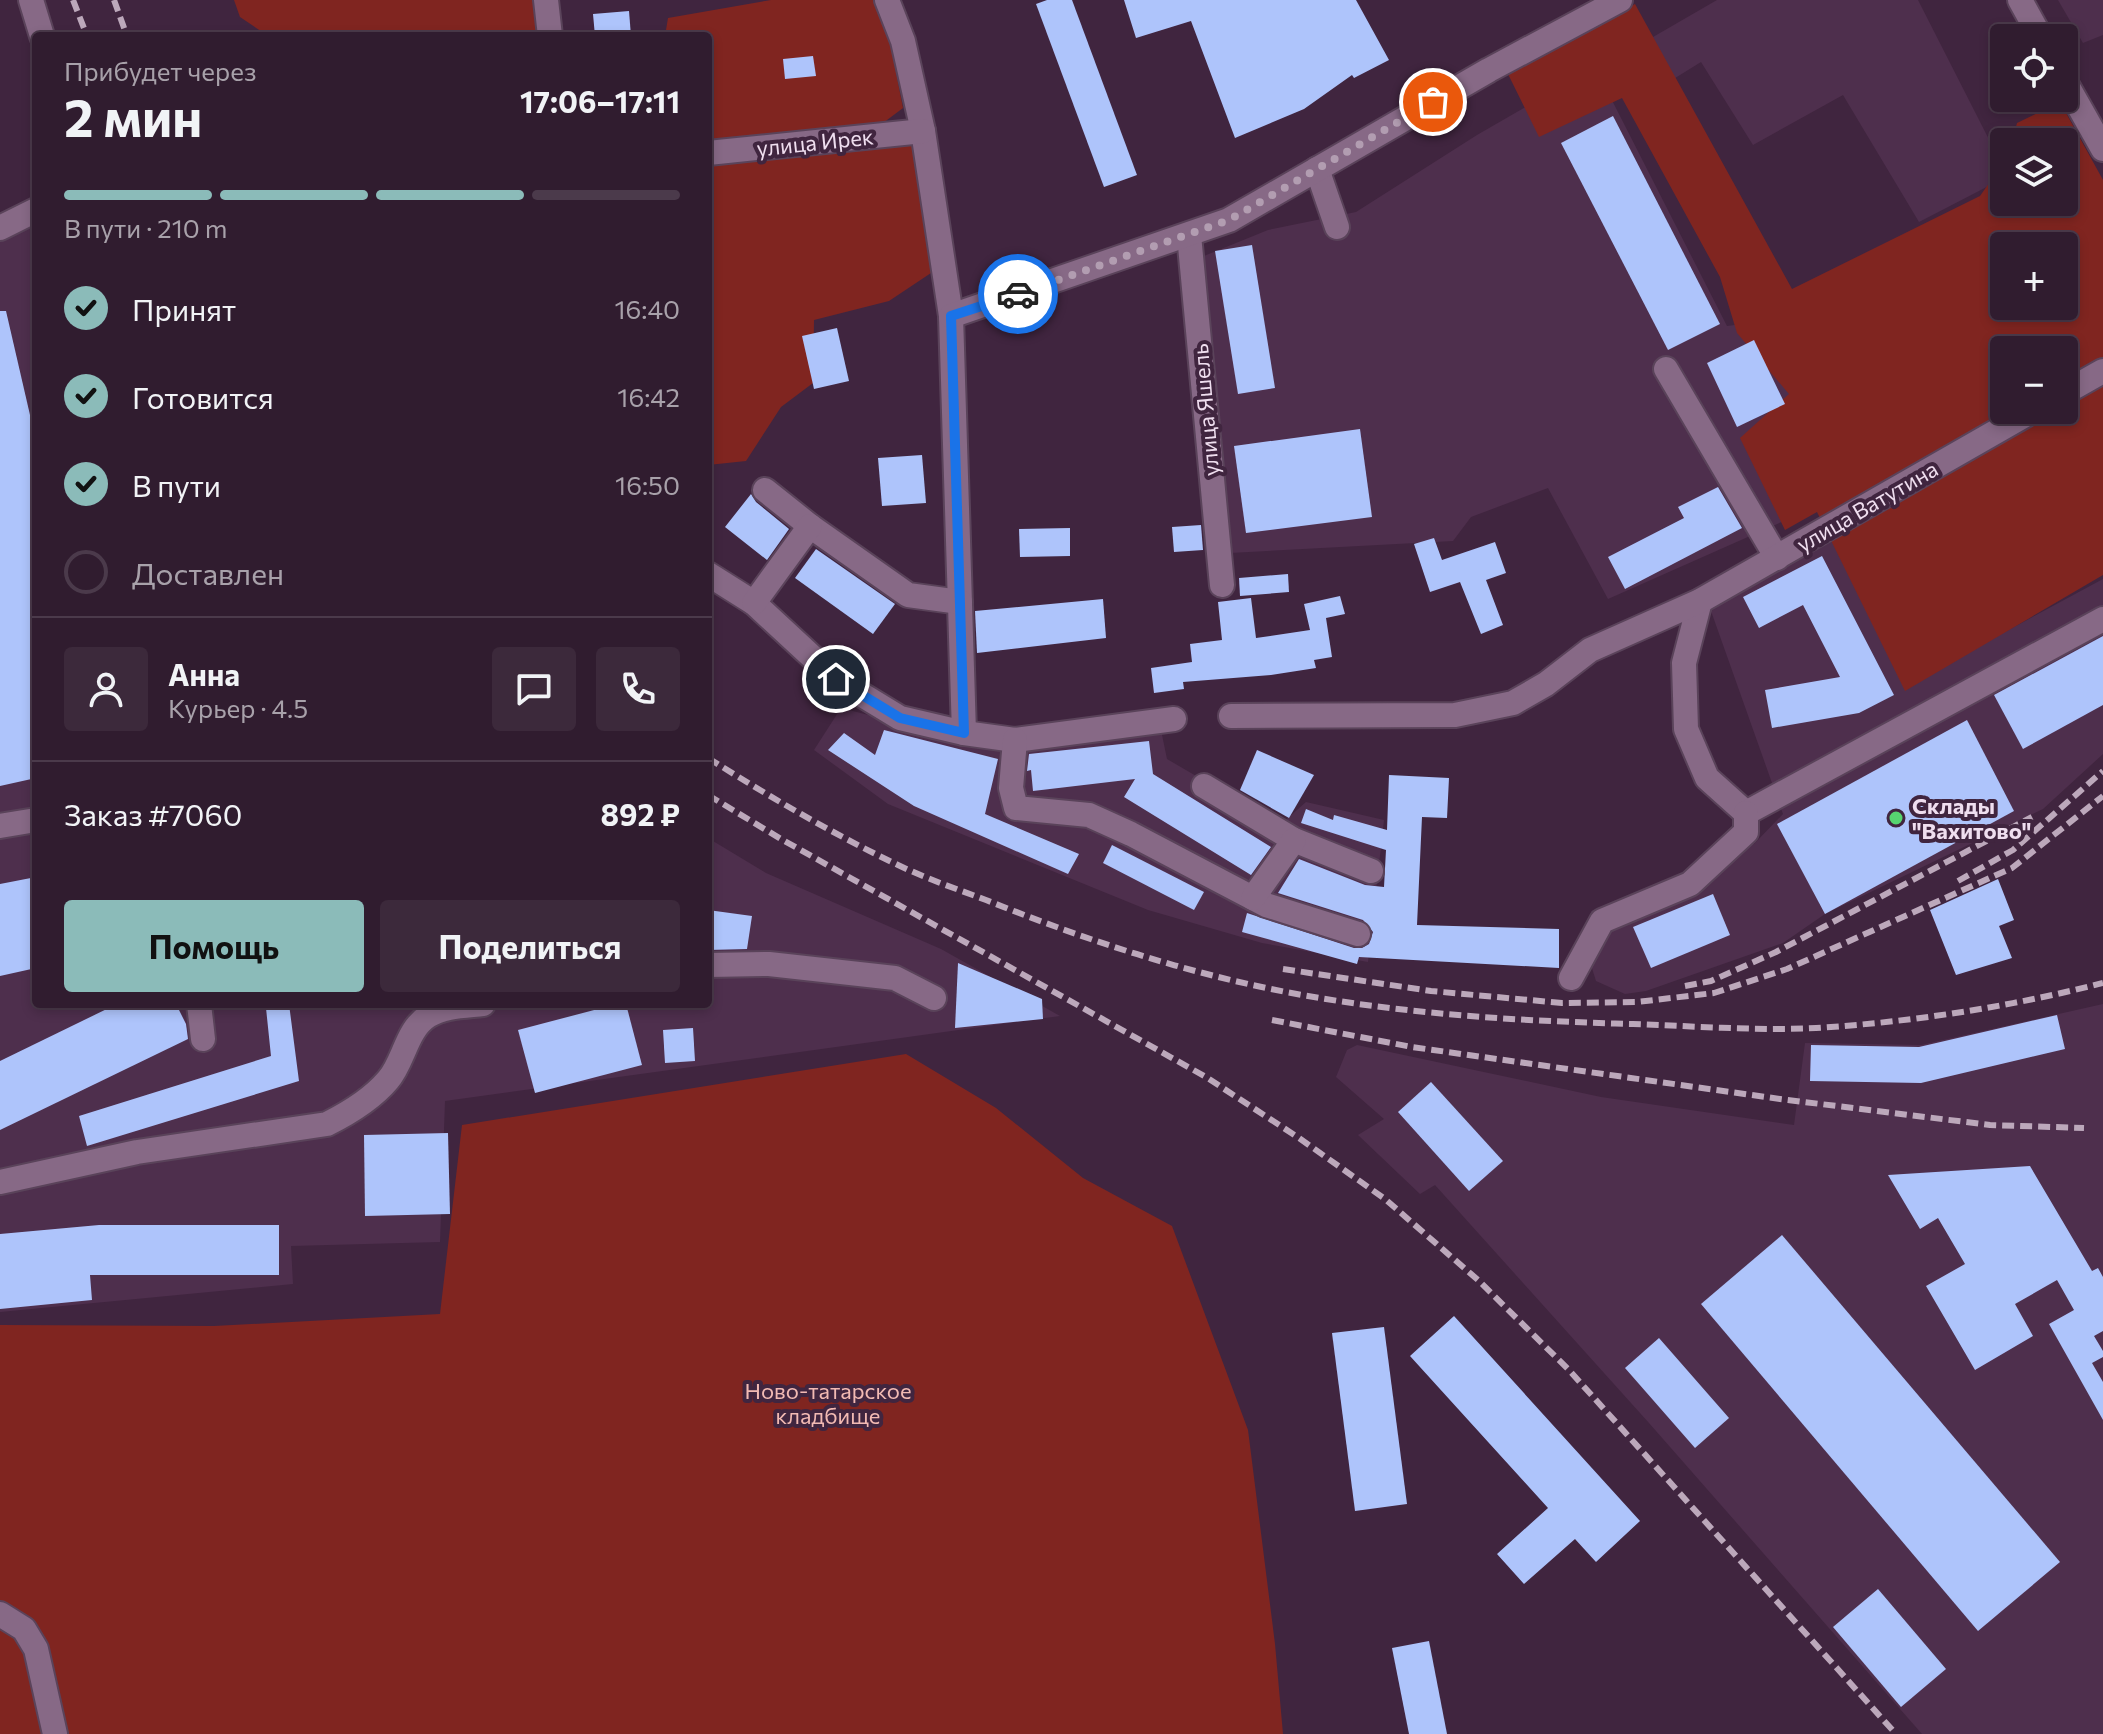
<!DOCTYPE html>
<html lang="ru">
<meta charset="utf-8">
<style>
body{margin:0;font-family:Commissioner,sans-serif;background:#3c293b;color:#f1f3f6;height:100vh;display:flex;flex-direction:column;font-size:30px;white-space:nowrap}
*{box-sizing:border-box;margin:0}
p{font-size:26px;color:#a8a1aa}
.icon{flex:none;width:44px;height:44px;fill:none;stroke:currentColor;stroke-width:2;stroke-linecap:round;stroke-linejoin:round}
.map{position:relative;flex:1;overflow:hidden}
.drawer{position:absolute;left:32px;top:32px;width:680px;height:976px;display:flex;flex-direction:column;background:#301c2f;border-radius:8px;box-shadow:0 4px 12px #0003,0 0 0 2px #4b3a4b}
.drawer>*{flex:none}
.fabs{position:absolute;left:1990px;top:24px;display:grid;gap:16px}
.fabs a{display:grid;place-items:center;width:88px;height:88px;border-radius:8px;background:#301c2f;box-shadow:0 4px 12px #0003,0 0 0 2px #4b3a4b;font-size:40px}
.pin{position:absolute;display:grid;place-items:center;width:68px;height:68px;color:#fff;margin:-34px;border:4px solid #fff;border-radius:50%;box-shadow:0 2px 8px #0007}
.courier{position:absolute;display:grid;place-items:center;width:80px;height:80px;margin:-40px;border:6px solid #1a73e8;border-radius:50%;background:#fff;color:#222;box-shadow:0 2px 10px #0007}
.head em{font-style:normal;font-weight:700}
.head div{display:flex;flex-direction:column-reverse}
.head{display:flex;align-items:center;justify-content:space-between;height:136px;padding:0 32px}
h1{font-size:52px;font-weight:700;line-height:60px}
.bar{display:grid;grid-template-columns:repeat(4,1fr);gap:12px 8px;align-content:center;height:96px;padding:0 32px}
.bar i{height:10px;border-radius:6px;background:#4b3a4b}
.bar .active{background:#8bbbb9}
.bar p{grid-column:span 4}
.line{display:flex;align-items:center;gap:20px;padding:0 32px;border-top:2px solid #4b3a4b}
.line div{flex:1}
.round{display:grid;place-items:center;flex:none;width:84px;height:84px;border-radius:8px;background:#3c293b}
ol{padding:0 32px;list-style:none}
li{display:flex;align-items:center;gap:24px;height:88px}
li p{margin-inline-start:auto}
li .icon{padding:8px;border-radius:50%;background:#8bbbb9;color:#111;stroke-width:4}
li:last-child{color:#a8a1aa}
li i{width:44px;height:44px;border:4px solid #4b3a4b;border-radius:50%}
.action{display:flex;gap:16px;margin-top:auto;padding:16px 32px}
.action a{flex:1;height:92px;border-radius:8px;background:#8bbbb9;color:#111;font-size:32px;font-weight:700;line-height:92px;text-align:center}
.action a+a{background:#3c293b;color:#f1f3f6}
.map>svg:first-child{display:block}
.built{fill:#4e2f4d}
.green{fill:#802520;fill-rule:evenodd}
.building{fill:#aec4fb}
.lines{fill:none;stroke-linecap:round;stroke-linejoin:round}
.minor-casing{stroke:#5a435a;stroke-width:28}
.minor{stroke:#876986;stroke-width:24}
.rail{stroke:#bca8bb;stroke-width:6;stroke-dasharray:12 6;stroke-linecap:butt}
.done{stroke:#b29db1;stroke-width:8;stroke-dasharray:0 14.4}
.route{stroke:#1a73e8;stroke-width:10}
.poi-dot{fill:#57d570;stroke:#40253f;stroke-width:3}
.labels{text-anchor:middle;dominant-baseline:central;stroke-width:8;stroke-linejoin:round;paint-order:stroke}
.street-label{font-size:22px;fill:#efdeef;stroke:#40253f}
.poi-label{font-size:22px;font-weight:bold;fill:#efdeef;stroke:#40253f;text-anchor:start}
.park-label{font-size:22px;fill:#f2bab3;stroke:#40253f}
</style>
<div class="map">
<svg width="2103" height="1734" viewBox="0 0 2103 1734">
<rect width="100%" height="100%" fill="#40253f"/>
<g class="built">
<path d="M1717,0H1918L2004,169V178L1919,222L1843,95L1753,145L1701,62L1659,88L1634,48Z"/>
<path d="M2058,0H2103V35L2083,43Z"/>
<path d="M1595,67L1727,326L1751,323L1794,401L1795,516L1608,599L1548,488L1471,517L1453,541L1230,553L1199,258L1268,230L1356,212L1477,135Z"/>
<path d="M36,212V1004H708V838L766,873L941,949L1060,1016L445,1101L440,1242L291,1246L293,1284L0,1312V221Z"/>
<path d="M1834,530L1921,677L2103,579V754L2043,809L1825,914L1783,943L1646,991L1625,994L1596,981L1591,965L1612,930L1705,883L1744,846L1754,844L1783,814L1711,611Z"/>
<path d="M841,708L997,748L1161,730L1167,759L1280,825L1306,802L1384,820L1368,962L1262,943L1148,910L888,804L814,750Z"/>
<path d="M2103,1004V1734H1922L1649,1423L1435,1185L1420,1194L1358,1135L1384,1119L1336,1077L1347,1050L1357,1045L1601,1097L1794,1125L1805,1043L1921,1045Z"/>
</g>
<g class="green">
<path d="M234,0H546L550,36H268L240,17Z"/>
<path d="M771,0H876L885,16L903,108L879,126L708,143V36H665L668,18Z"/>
<path d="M1635,4L1792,289L1980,196L2004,162V202H2064V142H2012L2017,123L2060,102L2103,180V575L1905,691L1817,512L1785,530L1740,438L1789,394L1737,333L1720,277L1622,98L1539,137L1508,74ZM2004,246H2064V306H2004ZM2004,350H2064V410H2004Z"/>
<path d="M923,131L943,265L889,301L814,320L813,383L781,407L746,461L708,465V153Z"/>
<path d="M906,1054L996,1108L1083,1178L1172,1226L1248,1430L1275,1644L1283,1734H0V1325L214,1326L440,1314L462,1125Z"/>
</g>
<g class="building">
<path d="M1047,0H1072L1137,175L1104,187L1036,4Z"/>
<path d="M1124,0H1356L1389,60L1354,78L1352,75L1304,109L1235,138L1191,21L1136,38Z"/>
<path d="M629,11L631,36H595L593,14Z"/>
<path d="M813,56L816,76L785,79L783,59Z"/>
<path d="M1613,116L1720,324L1668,350L1561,143Z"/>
<path d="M1252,245L1275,388L1238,394L1215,251Z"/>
<path d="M0,311H6L36,441V778L0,786Z"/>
<path d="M837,328L849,381L814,389L802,336Z"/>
<path d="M1754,340L1785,404L1737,427L1707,363Z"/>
<path d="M1360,429L1372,517L1246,533L1234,446Z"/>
<path d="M922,455L926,503L882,506L878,458Z"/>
<path d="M1718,487L1742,528L1625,589L1608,557L1684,518L1678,507Z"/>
<path d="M751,494L756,502L789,529L767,560L725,527Z"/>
<path d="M1201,525L1203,550L1174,552L1172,527Z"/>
<path d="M1070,528V556L1020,557L1019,529Z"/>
<path d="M1434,538L1442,560L1495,542L1506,573L1486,580L1503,625L1481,634L1460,582L1430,592L1414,544Z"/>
<path d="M816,549L895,604L873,634L795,578Z"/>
<path d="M1822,556L1894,695L1859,713L1772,728L1765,690L1840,677L1803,605L1759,628L1743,597Z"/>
<path d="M1288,574L1289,592L1240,596L1239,578Z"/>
<path d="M1340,596L1345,614L1326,618L1332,657L1314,660L1316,668L1271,675L1183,682L1184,689L1154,693L1151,668L1192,662L1190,644L1222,640L1218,602L1251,598L1256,638L1310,630L1304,604Z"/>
<path d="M1103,599L1106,638L977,653L975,611Z"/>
<path d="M2103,636V705L2023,749L1994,695Z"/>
<path d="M1967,720L2014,811L1825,914L1777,824Z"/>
<path d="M884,730L998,759L985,814L1079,854L1068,874L914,806L828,750L844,733L875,755Z"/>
<path d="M1149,741L1153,774L1271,847L1251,875L1124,797L1135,779L1033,791L1031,770L1027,771L1029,754Z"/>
<path d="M1257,750L1314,775L1289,818L1240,790Z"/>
<path d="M1389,775L1449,778L1447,818L1422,817L1417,925L1559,929V968L1359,957L1357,964L1242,932L1247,913L1354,948H1362L1369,944L1373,932L1363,920L1278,893L1299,859L1365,885L1384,887L1386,850L1301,823L1306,809L1333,820L1334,815L1387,830Z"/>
<path d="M1112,845L1204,892L1194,910L1103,863Z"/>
<path d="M36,877V968L0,976V884Z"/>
<path d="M1998,879L2014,920L1999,926L2012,958L1956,975L1930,910Z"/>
<path d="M1713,894L1730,935L1651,968L1633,927Z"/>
<path d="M708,910L752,916L747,949L708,950Z"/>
<path d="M958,963L1042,999L1043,1019L955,1028Z"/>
<path d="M117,1004H176L186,1024L188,1039L0,1130V1061Z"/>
<path d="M280,1004H289L299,1081L87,1146L79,1116L271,1056L266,1008Z"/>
<path d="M617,1004H626L642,1065L535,1093L518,1030Z"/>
<path d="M2057,1015L2065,1049L1921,1083L1810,1081L1811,1045L1919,1047Z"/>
<path d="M693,1028L695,1061L665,1063L663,1030Z"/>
<path d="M1431,1082L1503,1161L1469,1191L1398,1112Z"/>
<path d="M448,1133L450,1214L365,1216L364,1135Z"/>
<path d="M2030,1166L2092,1271L2098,1268L2103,1277V1331L2094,1336L2103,1351V1357L2092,1363L2103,1382V1420L2049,1324L2074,1310L2057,1280L2015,1304L2033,1336L1975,1370L1926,1286L1965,1264L1938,1218L1920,1229L1888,1175Z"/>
<path d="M99,1225H279V1275H90L92,1300L0,1309V1234Z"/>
<path d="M1782,1235L2060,1562L1978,1631L1701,1304Z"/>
<path d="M1454,1316L1640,1521L1596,1562L1575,1539L1524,1584L1497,1554L1548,1508L1410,1356Z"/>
<path d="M1384,1327L1407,1504L1355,1511L1332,1333Z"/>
<path d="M1659,1338L1729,1418L1695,1448L1625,1368Z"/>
<path d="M1878,1589L1946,1669L1901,1707L1833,1627Z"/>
<path d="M1429,1641L1447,1734H1409L1392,1648Z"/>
</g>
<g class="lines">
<g class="minor-casing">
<g id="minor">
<path d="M31,0L42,36"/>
<path d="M546,0L550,36"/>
<path d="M887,0L903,41L923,131L951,316L964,733"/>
<path d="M2020,0L2041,38"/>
<path d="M2064,80L2103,149"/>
<path d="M708,153L923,131"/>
<path d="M1317,169L1337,227"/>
<path d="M0,228L36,210"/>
<path d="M1189,235L1222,585"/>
<path d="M951,316L1229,220L1489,70L1620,0"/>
<path d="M1666,369L1777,558"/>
<path d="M2064,393L2103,371"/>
<path d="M765,490L810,526L908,595L960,602"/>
<path d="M708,574L754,603L836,679L900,718L964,733L1015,740L1174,719"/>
<path d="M1700,601L1684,663L1686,729L1707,778L1746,813"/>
<path d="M754,603L810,526"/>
<path d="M1231,716L1455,715L1513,703L1546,684L1590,650L1700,601L2034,410"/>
<path d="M1015,740L1011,788L1016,808L1089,815L1131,834L1266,905L1358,934"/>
<path d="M1204,786L1294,840L1371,871"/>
<path d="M1746,813L2103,619"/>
<path d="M0,826L36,820"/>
<path d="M1253,898L1294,840"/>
<path d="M708,965L769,964L895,978L934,998"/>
<path d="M1571,978L1602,921L1690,884L1746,832V813"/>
<path d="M199,1004L203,1039"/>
<path d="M0,1182L137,1152L327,1124C349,1113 372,1099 388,1080C404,1062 406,1030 428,1016C443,1006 465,1006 483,1004"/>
<path d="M0,1614L24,1629L36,1649L55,1734"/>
</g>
</g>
<use href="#minor" class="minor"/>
<g class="rail">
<path d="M73,0L87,36"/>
<path d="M114,0L127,36"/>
<path d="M708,758C770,797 833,834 898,865C927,879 957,889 986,900C1083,939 1183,972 1286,992C1401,1014 1517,1021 1633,1024C1693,1026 1756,1031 1816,1028C1912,1022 2009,1007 2103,983"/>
<path d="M708,795L781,839L1206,1077L1299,1138L1385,1199L1478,1280L1569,1370L1896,1734"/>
<path d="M1958,881L2013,850L2103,771"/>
<path d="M1283,969L1431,991L1562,1003L1637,1002L1714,993L1787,969L2012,868L2103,796"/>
<path d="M1685,986L1711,981L1776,952L2032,817"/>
<path d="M1272,1020L1412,1047L1780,1099L1990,1125L2084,1128"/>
</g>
</g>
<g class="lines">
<path class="done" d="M1018,294L1229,220L1433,102"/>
<path class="route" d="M836,679L900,718L964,733L951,316L1018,294"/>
</g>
<circle class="poi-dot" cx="1896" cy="818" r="8"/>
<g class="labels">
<g class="street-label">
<text transform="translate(815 142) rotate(-6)">улица Ирек</text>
<text transform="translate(1205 410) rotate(-95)">улица Яшель</text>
<text transform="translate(1867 506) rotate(-30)">улица Ватутина</text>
</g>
<g class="poi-label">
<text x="1912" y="805">Склады<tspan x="1912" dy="25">"Вахитово"</tspan></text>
</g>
<g class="park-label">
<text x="828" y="1390">Ново-татарское<tspan x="828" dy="25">кладбище</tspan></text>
</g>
</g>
</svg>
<div class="fabs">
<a><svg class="icon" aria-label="locate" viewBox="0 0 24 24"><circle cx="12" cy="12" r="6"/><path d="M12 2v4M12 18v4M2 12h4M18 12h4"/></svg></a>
<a><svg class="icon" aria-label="layers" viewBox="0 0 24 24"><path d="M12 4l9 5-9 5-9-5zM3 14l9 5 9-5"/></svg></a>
<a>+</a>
<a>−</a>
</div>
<div class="pin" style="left:1433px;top:102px;background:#ea580c"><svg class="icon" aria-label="bag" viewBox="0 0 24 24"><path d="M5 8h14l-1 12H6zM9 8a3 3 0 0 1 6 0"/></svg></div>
<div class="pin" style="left:836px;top:679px;background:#1f2937"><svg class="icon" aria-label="home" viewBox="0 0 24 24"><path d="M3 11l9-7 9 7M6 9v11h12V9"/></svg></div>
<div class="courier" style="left:1018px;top:294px"><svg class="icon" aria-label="car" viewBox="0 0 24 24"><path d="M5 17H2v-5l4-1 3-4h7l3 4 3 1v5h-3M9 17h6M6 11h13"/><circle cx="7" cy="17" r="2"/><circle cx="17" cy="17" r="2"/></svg></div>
<section class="drawer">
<div class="head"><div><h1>2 мин</h1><p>Прибудет через</p></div><em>17:06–17:11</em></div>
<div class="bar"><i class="active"></i><i class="active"></i><i class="active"></i><i></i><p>В пути · 210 m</p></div>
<ol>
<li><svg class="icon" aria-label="check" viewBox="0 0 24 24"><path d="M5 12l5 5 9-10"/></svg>Принят<p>16:40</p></li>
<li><svg class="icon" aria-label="check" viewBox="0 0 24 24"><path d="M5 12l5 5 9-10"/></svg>Готовится<p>16:42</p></li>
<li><svg class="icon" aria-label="check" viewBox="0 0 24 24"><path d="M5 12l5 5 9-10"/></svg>В пути<p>16:50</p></li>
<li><i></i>Доставлен</li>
</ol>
<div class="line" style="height:144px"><a class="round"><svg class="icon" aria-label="person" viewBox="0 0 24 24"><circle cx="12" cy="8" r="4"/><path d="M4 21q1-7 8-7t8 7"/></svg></a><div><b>Анна</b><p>Курьер · 4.5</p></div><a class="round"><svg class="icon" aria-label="chat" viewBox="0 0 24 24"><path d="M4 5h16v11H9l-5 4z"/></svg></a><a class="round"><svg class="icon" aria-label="phone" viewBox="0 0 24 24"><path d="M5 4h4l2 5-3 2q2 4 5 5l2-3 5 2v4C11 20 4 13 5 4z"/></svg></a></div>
<div class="line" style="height:104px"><div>Заказ #7060</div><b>892 ₽</b></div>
<div class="action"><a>Помощь</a><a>Поделиться</a></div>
</section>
</div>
